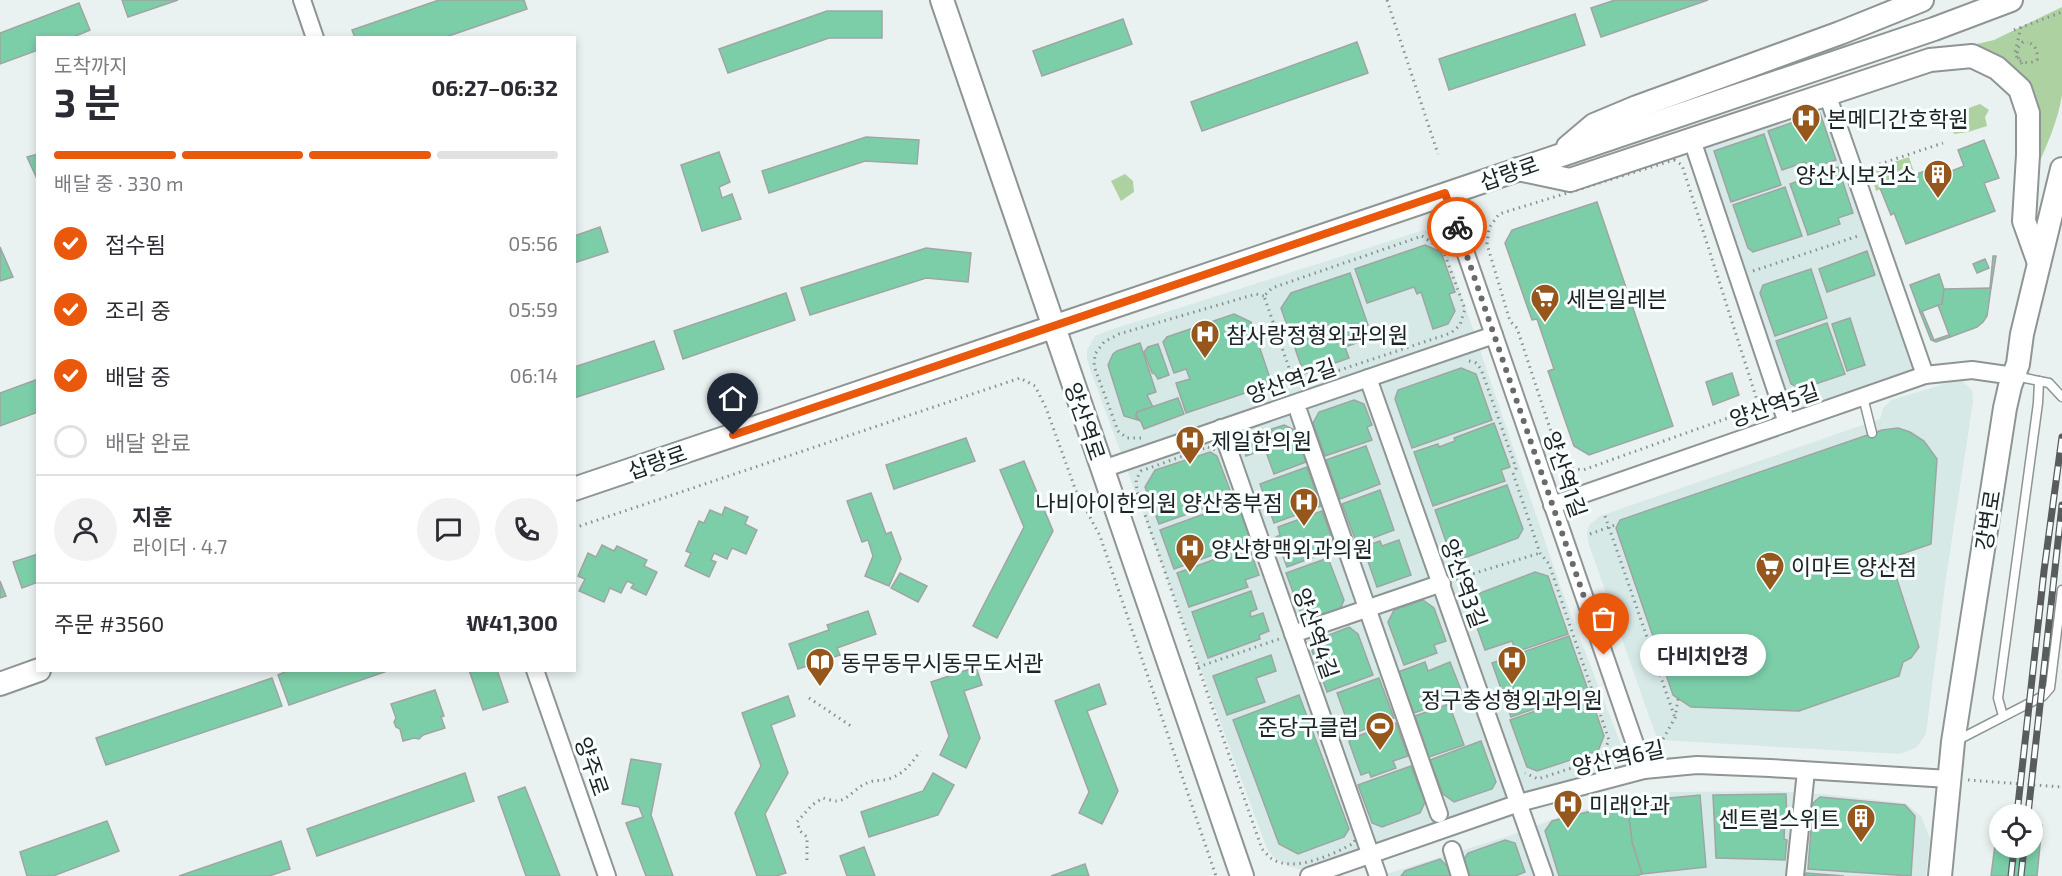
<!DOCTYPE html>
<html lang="ko">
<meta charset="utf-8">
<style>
body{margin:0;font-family:"Exo 2","Noto Sans KR",sans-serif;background:#f2f2f3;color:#2b2b33;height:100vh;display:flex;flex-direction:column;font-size:22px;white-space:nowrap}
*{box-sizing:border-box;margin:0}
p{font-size:20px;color:#7c7c81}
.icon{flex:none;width:33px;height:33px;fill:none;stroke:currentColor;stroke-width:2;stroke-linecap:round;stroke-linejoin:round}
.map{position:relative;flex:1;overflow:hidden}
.sheet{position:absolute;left:36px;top:36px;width:540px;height:636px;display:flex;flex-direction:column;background:#fff;border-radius:0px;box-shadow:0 3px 9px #0003}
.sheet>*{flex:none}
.fabs{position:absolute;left:1989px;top:804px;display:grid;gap:12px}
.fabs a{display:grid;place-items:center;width:54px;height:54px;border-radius:50%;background:#fff;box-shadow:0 3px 9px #0003;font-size:30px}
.pin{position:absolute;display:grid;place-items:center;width:51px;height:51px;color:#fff;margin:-62px -26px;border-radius:50% 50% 50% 0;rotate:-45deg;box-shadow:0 0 6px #0007}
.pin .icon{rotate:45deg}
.courier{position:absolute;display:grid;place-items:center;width:60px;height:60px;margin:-30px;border:4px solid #ea580c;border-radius:50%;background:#fff;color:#222;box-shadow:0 2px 8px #0007}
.bubble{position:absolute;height:42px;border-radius:21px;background:#fff;box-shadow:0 3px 9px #0003;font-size:20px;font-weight:700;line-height:42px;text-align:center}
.head em{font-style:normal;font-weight:700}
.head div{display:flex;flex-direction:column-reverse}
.head{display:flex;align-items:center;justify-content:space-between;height:102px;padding:0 18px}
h1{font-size:39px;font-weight:700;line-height:45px}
.bar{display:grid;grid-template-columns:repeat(4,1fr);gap:9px 6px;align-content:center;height:72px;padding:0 18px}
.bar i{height:8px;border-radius:4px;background:#e1e1e2}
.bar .active{background:#ea580c}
.bar p{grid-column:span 4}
.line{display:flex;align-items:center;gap:15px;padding:0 18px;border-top:2px solid #e1e1e2}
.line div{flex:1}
.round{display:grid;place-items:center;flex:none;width:63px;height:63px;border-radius:32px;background:#f2f2f3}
ol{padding:0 18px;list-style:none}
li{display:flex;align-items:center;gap:18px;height:66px}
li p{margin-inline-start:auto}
li .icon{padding:6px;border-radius:50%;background:#ea580c;color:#fff;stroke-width:4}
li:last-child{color:#7c7c81}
li i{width:33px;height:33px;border:3px solid #e1e1e2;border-radius:50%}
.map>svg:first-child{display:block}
.built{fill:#d7e9e7}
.green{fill:#add1a1}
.building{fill:#7ccea9;stroke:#9fa5a2;stroke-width:1.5}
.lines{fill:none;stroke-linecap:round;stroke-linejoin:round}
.lane-casing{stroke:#8e9594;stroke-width:11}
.street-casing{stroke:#8e9594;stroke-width:20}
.secondary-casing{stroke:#8e9594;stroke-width:26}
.path{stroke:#8a908f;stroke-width:3;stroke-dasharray:1.5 4.5;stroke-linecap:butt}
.lane{stroke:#fff;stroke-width:8}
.street{stroke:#fff;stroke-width:16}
.secondary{stroke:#fff;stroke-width:22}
.rail-casing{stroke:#585c5c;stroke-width:7}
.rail{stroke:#f8fffe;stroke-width:4.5;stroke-dasharray:14;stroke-linecap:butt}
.path-bridge{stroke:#8a908f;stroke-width:3;stroke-dasharray:1.5 4.5;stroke-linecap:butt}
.done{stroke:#676b6b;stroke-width:6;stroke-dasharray:0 10.8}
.route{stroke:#ea580c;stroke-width:8}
.labels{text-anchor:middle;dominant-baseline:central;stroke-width:6;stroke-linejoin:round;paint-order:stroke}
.poi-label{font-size:22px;fill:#202323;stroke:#f8fffe;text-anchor:start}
.street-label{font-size:22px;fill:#202323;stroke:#f8fffe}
</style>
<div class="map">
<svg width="2062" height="876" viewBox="0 0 2062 876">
<rect width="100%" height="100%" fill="#eaf2f1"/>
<g class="built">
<path d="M1825,106L1916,362L1909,373L1802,407L1792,406L1704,151L1705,146Z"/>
<path d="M1424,230L1436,234L1443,241L1562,591L1628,763L1624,773L1308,872L1291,867L1275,858L1267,849L1091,372L1087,359V350L1095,336L1110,330Z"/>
<path d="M1962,381L1972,390L1973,402L1946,578L1926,734L1916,748L1899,754L1660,740L1656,736L1588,542L1587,533L1589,525L1600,516L1880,419L1883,408L1891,400L1947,383Z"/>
<path d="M1776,791L1823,794L1905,803L1921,816L1930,838L1926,876H1380L1518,833L1566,814L1623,800L1670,792Z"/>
</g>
<g class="green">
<path d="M2062,7C2062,36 2062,67 2062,95C2058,120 2048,143 2038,165L2028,96L1964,47L1994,40Z"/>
<path d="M1980,104L1989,110L1985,117L1987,126L1968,132L1954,134L1949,115Z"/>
<path d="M1909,157L1915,175L1876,191L1870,170Z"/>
<path d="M1125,174L1133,181L1134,192L1121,201L1111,181Z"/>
</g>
<g class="building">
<path d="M122,0H178L128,17Z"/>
<path d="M439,0H524L527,9L443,38H355L352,30Z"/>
<path d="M1615,0H1708L1601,37L1591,8Z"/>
<path d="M79,3L90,30L71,38H38V50L0,64V33Z"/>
<path d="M827,11H882V38H829L728,73L719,49Z"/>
<path d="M1575,14L1585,45L1449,90L1439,59Z"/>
<path d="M1123,19L1132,44L1042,76L1033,51Z"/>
<path d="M1357,42L1368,73L1202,131L1191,102Z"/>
<path d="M1820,113L1836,160L1808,169L1805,162L1782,170L1768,131Z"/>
<path d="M1764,134L1781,185L1731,202L1714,151Z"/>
<path d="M866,137L919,140L917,164L865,161L769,193L762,171Z"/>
<path d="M1984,140L1999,178L1984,183L1995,211L1906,244L1894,213L1891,215L1880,188L1946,163L1949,172L1964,166L1958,150Z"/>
<path d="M719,152L730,182L719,187L722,198L732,194L741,219L702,231L681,165Z"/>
<path d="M38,154V181L27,157Z"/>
<path d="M1838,167L1853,213L1838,218L1840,224L1808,235L1790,184Z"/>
<path d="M1785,187L1802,236L1753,252L1748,248L1733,205Z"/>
<path d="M1597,202L1673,426L1589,455L1574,446L1548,371L1554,369L1537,319L1532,320L1505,243L1512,230Z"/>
<path d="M600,227L608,252L574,263V236Z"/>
<path d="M1425,245L1441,252L1455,292L1449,294L1455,311L1448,324L1433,329L1421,292L1417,294L1414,287L1367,303L1355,269Z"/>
<path d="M0,247L13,277L0,281Z"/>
<path d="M926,248L971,253L968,282L926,278L810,315L801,288Z"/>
<path d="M1867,251L1875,275L1827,292L1819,269Z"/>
<path d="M1993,256H1996L1991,288H1990Z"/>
<path d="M1985,259L1989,268L1977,273L1973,264Z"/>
<path d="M1811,269L1827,318L1775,336L1760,293L1763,285Z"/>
<path d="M1350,273L1368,325L1360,328L1365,340L1345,347L1349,358L1304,374L1281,308L1291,293Z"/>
<path d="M1939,274L1944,289L1942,304L1920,312L1910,285Z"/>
<path d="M1991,288L1987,316L1983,322L1977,327L1950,337L1938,305L1942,304L1944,289Z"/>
<path d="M786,293L795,320L683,359L674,331Z"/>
<path d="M1922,311L1934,340L1949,335L1950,337L1936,342L1931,340L1920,312Z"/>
<path d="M1234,314L1251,322L1272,384L1186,413L1176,383L1190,379L1186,369L1174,373L1163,342L1167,337Z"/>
<path d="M1850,318L1865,365L1847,371L1832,324Z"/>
<path d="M1827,323L1845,374L1801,389L1791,384L1776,341Z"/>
<path d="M654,341L664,369L574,398V367Z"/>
<path d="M1140,343L1156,392L1147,395L1153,407L1137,412L1136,416L1138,420L1124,416L1108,365L1113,354L1117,351Z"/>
<path d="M1158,344L1169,375L1158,379L1155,374L1152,373L1144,352L1148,347Z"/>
<path d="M1461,368L1476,374L1492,420L1412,448L1395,399L1398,390Z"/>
<path d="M1732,373L1739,395L1713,405L1706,382Z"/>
<path d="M38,379V412L0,426V393Z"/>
<path d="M1178,398L1184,414L1144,429L1141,422L1136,416L1137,412Z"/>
<path d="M1354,400L1364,404L1372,425L1367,427L1372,440L1325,456L1313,423L1319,412Z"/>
<path d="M1494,423L1510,467L1501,470L1505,481L1433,506L1414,452L1438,444L1439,447L1455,441L1454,438Z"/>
<path d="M1284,425L1295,430L1306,462L1274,474L1265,449L1246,456L1242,445L1247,437Z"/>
<path d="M1898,428L1910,432L1924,441L1937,459L1931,544L1890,558L1919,647L1911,658L1903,662L1899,676L1799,711L1691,707L1673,695L1616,528L1620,520L1882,430Z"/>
<path d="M966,438L975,461L894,489L886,465Z"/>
<path d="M1366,446L1380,484L1340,499L1326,460Z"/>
<path d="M1210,452L1217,456L1233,498L1159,524L1145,487L1155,470Z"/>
<path d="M1024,461L1053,531L997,638L973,626L1024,527L1000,470Z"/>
<path d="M1307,467L1321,506L1274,523L1260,484Z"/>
<path d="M1507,485L1523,529L1518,538L1459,560L1451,556L1435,510Z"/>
<path d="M1380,490L1394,530L1357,544L1342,504Z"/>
<path d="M871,493L886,534L891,532L901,559L889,586L865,576L873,556L868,540L862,542L847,501Z"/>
<path d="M1237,502L1251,541L1174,569L1160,530Z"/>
<path d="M725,507L748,517L745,524L757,530L746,554L732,548L727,559L714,553L711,560L716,562L709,577L685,566L691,553L686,551L699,521L704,523L710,510L722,515Z"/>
<path d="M1322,511L1336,549L1287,567L1276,537L1280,535L1278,527Z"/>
<path d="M1399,540L1411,575L1377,587L1364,550L1367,549L1366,546L1380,541L1382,546Z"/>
<path d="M602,545L614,551L617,546L647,560L644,566L657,572L646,595L631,588L634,584L627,581L621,593L610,588L604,602L579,591L585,579L578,576L588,553L596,557Z"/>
<path d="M1249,547L1259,575L1245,580L1248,587L1189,607L1177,573Z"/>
<path d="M38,554V582L22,588L13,562Z"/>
<path d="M1328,558L1344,600L1340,610L1311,620L1301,614L1286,573Z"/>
<path d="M1535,572L1548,576L1568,634L1516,652L1512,641L1485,650L1468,602L1472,596Z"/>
<path d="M900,573L927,586L918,602L891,588Z"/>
<path d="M0,581L6,596L0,598Z"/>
<path d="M1251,591L1257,609L1250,612L1251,617L1263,613L1269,631L1259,635L1260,639L1208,658L1192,612Z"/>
<path d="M1423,600L1434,608L1446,641L1434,645L1437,653L1404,665L1388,622L1394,610Z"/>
<path d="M868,611L876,634L837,648L840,655L798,669L789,644L829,630L827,625Z"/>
<path d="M1349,627L1358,634L1373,675L1327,692L1312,651L1316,640Z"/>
<path d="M1569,636L1588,690L1511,717L1492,663Z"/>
<path d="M1271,655L1276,671L1256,678L1265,702L1227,715L1213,676Z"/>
<path d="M1425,662L1428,671L1450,662L1463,695L1414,713L1398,672Z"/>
<path d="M976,667L982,685L964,691L980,738L966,768L940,755L949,736L931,682Z"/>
<path d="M289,670H390L289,705L278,675Z"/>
<path d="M469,670H497L508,702L483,710Z"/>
<path d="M272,678L282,706L106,765L96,738Z"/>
<path d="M1379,678L1394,718L1352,734L1337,693Z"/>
<path d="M1099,684L1106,704L1087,711L1118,791L1102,824L1079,813L1089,792L1055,701Z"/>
<path d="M435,690L444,716L441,717L445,728L423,735L419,739L414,738L403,741L400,729L396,727L394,722L396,718L391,704Z"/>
<path d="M1589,692L1604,736L1598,751L1537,771L1527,767L1510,720Z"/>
<path d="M1299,695L1349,829L1344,837L1298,854L1279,844L1233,720Z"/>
<path d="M788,696L795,716L771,725L788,773L765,814L786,873L776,876H757L735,813L761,766L742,713Z"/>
<path d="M1449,704L1464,745L1429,757L1415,716Z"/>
<path d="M1396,723L1408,756L1393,761L1396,768L1371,777L1369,772L1361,775L1349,742L1352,738Z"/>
<path d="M1481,741L1496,782L1492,789L1454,802L1443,794L1430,760Z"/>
<path d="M631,759L661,764L651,815L673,876H646L626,823L643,817L639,807L622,804Z"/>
<path d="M1411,766L1425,802L1420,813L1382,827L1372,823L1358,785Z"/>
<path d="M465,773L474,801L317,856L307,829Z"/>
<path d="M933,773L954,785L938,815L869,837L861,812L923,791Z"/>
<path d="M525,787L560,876H526L498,797Z"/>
<path d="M1786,794L1787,819L1785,820L1784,839L1787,840L1785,860L1716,858L1713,795Z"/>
<path d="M1700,795L1706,867L1642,874L1632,842L1627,802Z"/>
<path d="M1820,797L1905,805L1915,816L1911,876L1808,869L1813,803Z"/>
<path d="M1627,802L1632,842L1642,874L1636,876H1559L1545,831L1552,821Z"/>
<path d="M107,821L119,851L53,876H27L20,852Z"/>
<path d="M1998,821H2000V848H2032V824L2042,825L2037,876H1991Z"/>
<path d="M1505,840L1515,843L1525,872L1515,876H1469L1463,861L1468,853Z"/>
<path d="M281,841L290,869L269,876H179Z"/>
<path d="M864,847L875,876H847L840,856Z"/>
<path d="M1440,859L1449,868L1452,876H1401L1405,871Z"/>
<path d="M1085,864L1089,876H1051Z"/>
<path d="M1806,873L1844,876H1805Z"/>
</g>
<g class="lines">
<g class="lane-casing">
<g id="lane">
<path d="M2015,376L2049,383L2062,397"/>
<path d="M1863,397L1872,433"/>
<path d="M2003,716L1998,698L2038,403L2039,381"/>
<path d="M1956,741L2043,696L2050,688L2062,590"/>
</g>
</g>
<g class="street-casing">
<g id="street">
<path d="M302,0L315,38"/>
<path d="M1827,94L1925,375"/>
<path d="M1692,140L1787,423"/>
<path d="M1445,193L1644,770"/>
<path d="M1368,378L1544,876"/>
<path d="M1299,413L1439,814"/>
<path d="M1221,428L1378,876"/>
<path d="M1103,469L1494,335"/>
<path d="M1552,505L1925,375L1972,370L2014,376"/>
<path d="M1293,634L1442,583"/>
<path d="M535,670L607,876"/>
<path d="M1452,850L1460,876"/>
<path d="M1309,876L1519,803L1644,770L1697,765L1770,768L1949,779"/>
<path d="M1795,876L1806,771"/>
</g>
</g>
<g class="secondary-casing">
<g id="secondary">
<path d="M942,0L1242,876"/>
<path d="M1568,147L1594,125L1637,107L1840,33L1922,0"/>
<path d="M1518,169L1570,180L1930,60L1972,56L1997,68L2020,89L2028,113V155L2024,221L2039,263"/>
<path d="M574,489L1934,29L2011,0"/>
<path d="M0,684L39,670"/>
<path d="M1940,876L1953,742L2005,408L2010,386L2018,364L2022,334L2062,169"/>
</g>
</g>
<g class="path">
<path d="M1387,0L1438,154"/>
<path d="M2014,30L2062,12"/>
<path d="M2022,64L2018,57L2017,49L2023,42H2028"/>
<path d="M1674,160L1682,165L1757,400L1753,409L1583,470L1569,468L1561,462L1517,328L1510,321L1487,244L1489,228L1499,214Z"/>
<path d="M1868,168L1943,143"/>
<path d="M1422,236L1443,250L1465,309L1460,325L1451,333L1295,385L1264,296L1272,288Z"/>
<path d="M1753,271L1861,235"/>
<path d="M1469,361L1476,363L1481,369L1516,468L1513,473L1540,553L1549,564L1609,740L1602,756L1596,760L1538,779L1525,773"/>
<path d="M1141,438H1127L1118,431L1094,366L1095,354L1104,342L1119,334L1256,294L1264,296"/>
<path d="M1208,447L1223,453L1356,837L1354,843C1334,854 1294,873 1272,859C1269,857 1265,852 1262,849L1137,492L1136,480L1141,471Z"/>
<path d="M1605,516L1675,718"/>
<path d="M574,528L1020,378L1035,386L1046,408L1076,491L1100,536L1216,876"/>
<path d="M1590,534L1618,524"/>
<path d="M1456,579L1540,553"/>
<path d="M1198,667L1279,639"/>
<path d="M809,698L854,728"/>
<path d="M1663,739L1675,718L1678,699"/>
<path d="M1968,780L2062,787"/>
<path d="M807,860V837L800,831L797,822L812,805L823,798C827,799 833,801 837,801C849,800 857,785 870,782C874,780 879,781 884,780C901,777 911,765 920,751"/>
</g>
<use href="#lane" class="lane"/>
<use href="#street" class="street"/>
<use href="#secondary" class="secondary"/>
<g class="rail-casing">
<g id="rail">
<path d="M2017,814L2044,571L2062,437"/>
<path d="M2028,814L2062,505"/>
<path d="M2011,876L2014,848"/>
<path d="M2021,876L2024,848"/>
</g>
</g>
<use href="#rail" class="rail"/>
<path class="path-bridge" d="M2021,27L2015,53L2018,60C2025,63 2030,64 2037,60C2038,51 2036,46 2028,42"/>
</g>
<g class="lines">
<path class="done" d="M1457,227L1604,655"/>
<path class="route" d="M733,435L1445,193L1457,227"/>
</g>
<defs>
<g id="hospital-pin" transform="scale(1.5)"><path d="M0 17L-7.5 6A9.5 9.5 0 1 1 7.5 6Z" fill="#96571d" stroke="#f8fffe"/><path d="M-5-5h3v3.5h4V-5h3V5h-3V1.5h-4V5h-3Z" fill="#fff"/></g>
<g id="building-pin" transform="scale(1.5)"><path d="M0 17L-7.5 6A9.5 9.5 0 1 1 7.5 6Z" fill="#96571d" stroke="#f8fffe"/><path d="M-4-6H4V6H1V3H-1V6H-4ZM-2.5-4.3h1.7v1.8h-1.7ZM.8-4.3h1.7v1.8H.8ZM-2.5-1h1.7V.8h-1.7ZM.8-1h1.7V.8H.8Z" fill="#fff"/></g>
<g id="supermarket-pin" transform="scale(1.5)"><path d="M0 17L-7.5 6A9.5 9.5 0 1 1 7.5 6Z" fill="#96571d" stroke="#f8fffe"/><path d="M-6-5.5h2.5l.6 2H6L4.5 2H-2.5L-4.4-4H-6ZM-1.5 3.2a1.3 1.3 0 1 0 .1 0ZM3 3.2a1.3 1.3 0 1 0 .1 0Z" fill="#fff"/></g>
<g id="library-pin" transform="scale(1.5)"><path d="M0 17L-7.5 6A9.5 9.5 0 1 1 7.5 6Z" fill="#96571d" stroke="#f8fffe"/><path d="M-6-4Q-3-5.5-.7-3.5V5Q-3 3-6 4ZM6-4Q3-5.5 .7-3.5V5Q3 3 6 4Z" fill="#fff"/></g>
<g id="stadium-pin" transform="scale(1.5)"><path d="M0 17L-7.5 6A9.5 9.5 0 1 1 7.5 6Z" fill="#96571d" stroke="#f8fffe"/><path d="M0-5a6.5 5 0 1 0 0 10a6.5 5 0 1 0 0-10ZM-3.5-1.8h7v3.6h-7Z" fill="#fff"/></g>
</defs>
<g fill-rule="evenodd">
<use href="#hospital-pin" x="1806" y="118"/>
<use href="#building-pin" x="1938" y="174"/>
<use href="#supermarket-pin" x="1545" y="298"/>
<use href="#hospital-pin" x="1205" y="334"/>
<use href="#hospital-pin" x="1190" y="440"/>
<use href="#hospital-pin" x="1304" y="502"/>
<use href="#hospital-pin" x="1190" y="548"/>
<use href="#supermarket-pin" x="1770" y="566"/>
<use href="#hospital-pin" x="1512" y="660"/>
<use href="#library-pin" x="820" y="662"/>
<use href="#stadium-pin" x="1380" y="726"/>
<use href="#hospital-pin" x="1568" y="804"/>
<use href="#building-pin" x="1861" y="818"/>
</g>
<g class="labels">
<g class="poi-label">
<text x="1827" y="118">본메디간호학원</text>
<text x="1917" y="174" text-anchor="end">양산시보건소</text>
<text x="1566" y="298">세븐일레븐</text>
<text x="1226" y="334">참사랑정형외과의원</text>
<text x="1211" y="440">제일한의원</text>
<text x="1283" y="502" text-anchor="end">나비아이한의원 양산중부점</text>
<text x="1211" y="548">양산항맥외과의원</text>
<text x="1791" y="566">이마트 양산점</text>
<text x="841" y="662">동무동무시동무도서관</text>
<text x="1512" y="699" text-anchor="middle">정구충성형외과의원</text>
<text x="1359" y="726" text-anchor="end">준당구클럽</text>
<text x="1589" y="804">미래안과</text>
<text x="1840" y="818" text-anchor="end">센트럴스위트</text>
</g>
<g class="street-label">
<text transform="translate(1509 172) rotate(-19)">삽량로</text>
<text transform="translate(1291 380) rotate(-19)">양산역2길</text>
<text transform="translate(1774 404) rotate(-19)">양산역5길</text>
<text transform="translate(1086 421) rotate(71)">양산역로</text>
<text transform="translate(657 461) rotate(-19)">삽량로</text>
<text transform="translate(1566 474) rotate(71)">양산역1길</text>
<text transform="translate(1987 520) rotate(-81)">강변로</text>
<text transform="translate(1465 583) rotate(70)">양산역3길</text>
<text transform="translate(1317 633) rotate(71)">양산역4길</text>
<text transform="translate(1618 757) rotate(-12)">양산역6길</text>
<text transform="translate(593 766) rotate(71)">양주로</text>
</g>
</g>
</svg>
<div class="fabs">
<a><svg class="icon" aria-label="locate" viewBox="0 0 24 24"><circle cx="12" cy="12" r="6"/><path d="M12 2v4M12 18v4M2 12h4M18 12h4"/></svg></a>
</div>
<div class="pin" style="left:1604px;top:655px;background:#ea580c"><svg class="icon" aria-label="bag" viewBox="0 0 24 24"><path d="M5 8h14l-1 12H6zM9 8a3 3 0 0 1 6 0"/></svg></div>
<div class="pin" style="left:733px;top:435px;background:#1f2937"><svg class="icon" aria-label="home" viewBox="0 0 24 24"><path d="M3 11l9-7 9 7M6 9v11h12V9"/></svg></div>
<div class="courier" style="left:1457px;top:227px"><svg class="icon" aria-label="bike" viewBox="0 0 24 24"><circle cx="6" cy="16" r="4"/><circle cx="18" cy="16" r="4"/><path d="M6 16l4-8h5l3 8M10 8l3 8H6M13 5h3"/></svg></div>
<div class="bubble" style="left:1640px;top:634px;width:126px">다비치안경</div>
<section class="sheet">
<div class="head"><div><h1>3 분</h1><p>도착까지</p></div><em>06:27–06:32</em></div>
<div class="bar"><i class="active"></i><i class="active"></i><i class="active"></i><i></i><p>배달 중 · 330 m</p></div>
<ol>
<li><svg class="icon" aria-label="check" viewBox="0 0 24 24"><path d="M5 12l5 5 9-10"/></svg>접수됨<p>05:56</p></li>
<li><svg class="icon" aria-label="check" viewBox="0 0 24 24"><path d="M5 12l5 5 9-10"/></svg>조리 중<p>05:59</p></li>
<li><svg class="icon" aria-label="check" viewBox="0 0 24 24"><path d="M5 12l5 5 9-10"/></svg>배달 중<p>06:14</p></li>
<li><i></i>배달 완료</li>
</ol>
<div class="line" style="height:108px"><a class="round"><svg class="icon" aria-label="person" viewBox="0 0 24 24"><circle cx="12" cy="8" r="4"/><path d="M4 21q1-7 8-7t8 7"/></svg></a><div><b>지훈</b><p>라이더 · 4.7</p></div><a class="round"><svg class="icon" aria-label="chat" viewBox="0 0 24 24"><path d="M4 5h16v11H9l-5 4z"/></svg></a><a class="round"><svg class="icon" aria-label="phone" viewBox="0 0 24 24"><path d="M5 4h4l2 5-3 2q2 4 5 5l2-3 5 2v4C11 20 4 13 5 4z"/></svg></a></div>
<div class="line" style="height:78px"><div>주문 #3560</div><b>₩41,300</b></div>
</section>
</div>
